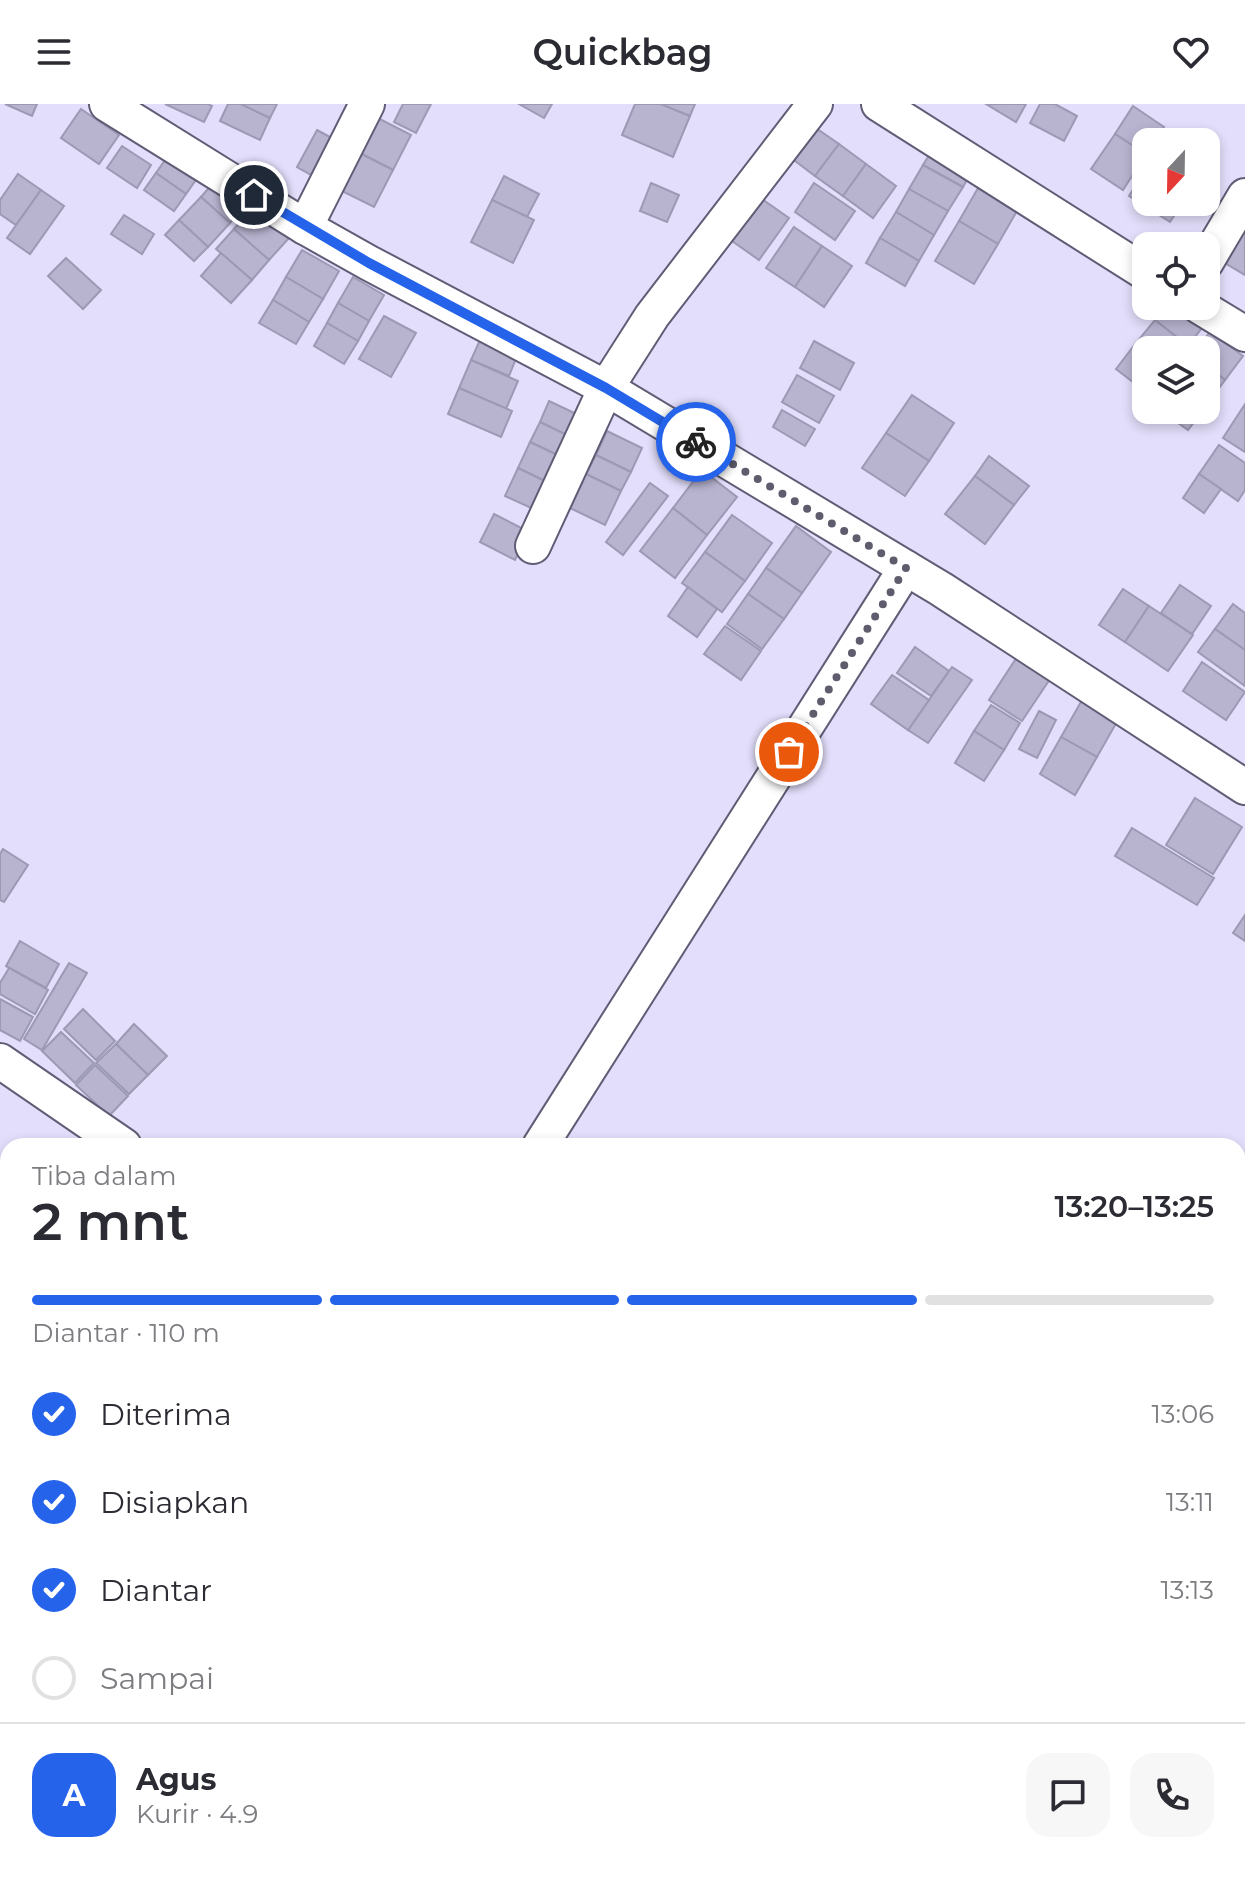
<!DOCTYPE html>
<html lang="id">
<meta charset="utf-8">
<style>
body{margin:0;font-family:Montserrat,sans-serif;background:#f7f7f7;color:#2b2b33;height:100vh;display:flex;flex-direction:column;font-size:30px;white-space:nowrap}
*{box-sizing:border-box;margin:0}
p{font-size:26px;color:#7c7c81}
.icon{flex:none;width:44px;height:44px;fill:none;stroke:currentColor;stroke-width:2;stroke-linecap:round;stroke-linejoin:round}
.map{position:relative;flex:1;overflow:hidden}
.panel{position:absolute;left:0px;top:1034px;width:1246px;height:744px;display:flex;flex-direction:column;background:#fff;border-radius:24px 24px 0 0;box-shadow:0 4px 12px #0003}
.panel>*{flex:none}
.needle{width:52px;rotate:202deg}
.tools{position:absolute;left:1132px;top:24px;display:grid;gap:16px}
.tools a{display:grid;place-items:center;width:88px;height:88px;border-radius:16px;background:#fff;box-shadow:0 4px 12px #0003;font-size:40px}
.pin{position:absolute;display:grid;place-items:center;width:68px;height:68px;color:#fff;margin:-34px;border:4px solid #fff;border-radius:50%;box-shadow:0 2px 8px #0007}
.courier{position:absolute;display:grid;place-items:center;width:80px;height:80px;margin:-40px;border:6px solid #2563eb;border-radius:50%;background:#fff;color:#222;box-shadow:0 2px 10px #0007}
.headline em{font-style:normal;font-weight:600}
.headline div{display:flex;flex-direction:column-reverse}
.headline{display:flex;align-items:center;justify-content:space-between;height:136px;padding:0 32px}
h1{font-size:52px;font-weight:600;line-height:60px}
.bar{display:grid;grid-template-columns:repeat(4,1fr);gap:12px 8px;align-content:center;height:96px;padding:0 32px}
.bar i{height:10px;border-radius:6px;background:#e1e1e2}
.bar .current{background:#2563eb}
.bar p{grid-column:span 4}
.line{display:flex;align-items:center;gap:20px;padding:0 32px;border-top:2px solid #e1e1e2}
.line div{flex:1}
.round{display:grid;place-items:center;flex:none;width:84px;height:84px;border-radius:24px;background:#f7f7f7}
ol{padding:0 32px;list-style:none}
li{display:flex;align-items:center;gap:24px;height:88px}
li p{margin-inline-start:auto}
li .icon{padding:8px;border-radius:50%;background:#2563eb;color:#fff;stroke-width:4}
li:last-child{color:#7c7c81}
li i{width:44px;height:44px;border:4px solid #e1e1e2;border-radius:50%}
header{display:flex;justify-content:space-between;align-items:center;height:104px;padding:0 32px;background:#fff;font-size:36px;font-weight:600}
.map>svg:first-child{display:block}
.building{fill:#b8b4d0;stroke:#9c99b4;stroke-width:2}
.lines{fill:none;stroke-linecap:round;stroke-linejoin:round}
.minor-casing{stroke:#605c75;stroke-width:38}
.minor{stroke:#fff;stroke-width:34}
.done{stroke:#5e5c6d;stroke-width:8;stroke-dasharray:0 14.4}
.route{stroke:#2563eb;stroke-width:10}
</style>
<header><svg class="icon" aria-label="menu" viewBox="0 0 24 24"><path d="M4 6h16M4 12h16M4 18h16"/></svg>Quickbag<svg class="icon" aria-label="heart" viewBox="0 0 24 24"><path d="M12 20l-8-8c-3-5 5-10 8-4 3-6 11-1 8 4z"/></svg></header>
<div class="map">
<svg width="1245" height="1778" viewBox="0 0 1245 1778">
<rect width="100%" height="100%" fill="#e2defb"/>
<g class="building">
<path d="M5,0H37L32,12Z"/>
<path d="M165,0H208L212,2L204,18Z"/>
<path d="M228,0H241L270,14L260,36L220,17Z"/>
<path d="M241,0H277L270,14Z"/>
<path d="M403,0H431L416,29L394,18Z"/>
<path d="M519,0H552L544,14Z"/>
<path d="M635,0H661L690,12L673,53L622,31Z"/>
<path d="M661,0H695L690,12Z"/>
<path d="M986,0H1026L1016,18Z"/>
<path d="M1040,0H1055L1077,12L1064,37L1030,19Z"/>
<path d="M1133,2L1164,23L1154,38H1146V50L1115,30Z"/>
<path d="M81,5L119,31L99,60L61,34Z"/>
<path d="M366,8L411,31L393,66L348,43Z"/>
<path d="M813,22L839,40L815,72L790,53Z"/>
<path d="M317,26L341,39L320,76L297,63Z"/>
<path d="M1115,30L1146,50L1123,86L1091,65Z"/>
<path d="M839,40L866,60L843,92L815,72Z"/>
<path d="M122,42L151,61L137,84L107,64Z"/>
<path d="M348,43L393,66L374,103L330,81Z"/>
<path d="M933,45L972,67L963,83L923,61Z"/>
<path d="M170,49L200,70L186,90L156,69Z"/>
<path d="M866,60L896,82L873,114L843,92Z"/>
<path d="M923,61L963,83L948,107L909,85Z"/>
<path d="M156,69L186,90L174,107L144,86Z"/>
<path d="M18,70L41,86L16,121L0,110V96Z"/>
<path d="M1143,70L1146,71V98H1183L1170,118L1129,92Z"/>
<path d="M504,72L539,90L527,113L492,96Z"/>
<path d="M214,78L243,104L230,119L201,93Z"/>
<path d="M651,79L679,91L667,118L640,107Z"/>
<path d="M814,79L855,107L835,136L795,108Z"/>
<path d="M978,84L1017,107L998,140L959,117Z"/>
<path d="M909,85L948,107L934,131L896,108Z"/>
<path d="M41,86L64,102L30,150L7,134Z"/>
<path d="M201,93L230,119L208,143L179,116Z"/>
<path d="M762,95L789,114L759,156L732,137Z"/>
<path d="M492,96L534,116L513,159L471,138Z"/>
<path d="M253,103L289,134L269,156L234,125Z"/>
<path d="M896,108L934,131L919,157L880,134Z"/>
<path d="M124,111L154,130L142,150L111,130Z"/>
<path d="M1245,112V171L1213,152Z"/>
<path d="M179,116L208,143L194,157L165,131Z"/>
<path d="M959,117L998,140L974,180L935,157Z"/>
<path d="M794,123L822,142L795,183L766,164Z"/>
<path d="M234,125L269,156L252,176L216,145Z"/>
<path d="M880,134L919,157L905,182L866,159Z"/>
<path d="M822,142L852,162L824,203L795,183Z"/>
<path d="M302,146L339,167L323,195L286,173Z"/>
<path d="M221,149L252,176L231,199L201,172Z"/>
<path d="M66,154L101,186L83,205L48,172Z"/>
<path d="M286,173L323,195L309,218L273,196Z"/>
<path d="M353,173L384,191L369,217L338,199Z"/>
<path d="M273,196L309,218L296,240L259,219Z"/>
<path d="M338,199L369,217L358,237L327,219Z"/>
<path d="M1166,202H1182L1205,220L1188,242L1155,216Z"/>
<path d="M384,212L416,229L391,273L359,255Z"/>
<path d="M1155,216L1188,242L1185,246L1146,247L1136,239Z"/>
<path d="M327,219L358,237L344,260L314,242Z"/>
<path d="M1210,228L1243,252L1225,276L1206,261V246H1196Z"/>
<path d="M480,236L517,252L509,272L471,256Z"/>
<path d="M814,237L854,259L840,286L800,264Z"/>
<path d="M1136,239L1146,247V288L1116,265Z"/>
<path d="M471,256L518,277L506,305L459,284Z"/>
<path d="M1206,261L1225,276L1209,298L1206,296Z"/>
<path d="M797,271L834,292L819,319L782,298Z"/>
<path d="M459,284L512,307L501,333L448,310Z"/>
<path d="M912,291L954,319L929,357L886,329Z"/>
<path d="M549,297L587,315L577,336L540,318Z"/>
<path d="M1245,300V348L1223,334Z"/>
<path d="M782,306L815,325L805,342L773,323Z"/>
<path d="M1160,306H1203L1188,326Z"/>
<path d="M540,318L575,335L566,355L530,338Z"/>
<path d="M607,327L642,344L631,368L596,351Z"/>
<path d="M886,329L929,357L905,392L862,364Z"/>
<path d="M530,338L566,355L553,381L518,364Z"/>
<path d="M1219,341L1245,359V386L1238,397L1199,370Z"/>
<path d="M596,351L631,368L621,387L586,370Z"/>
<path d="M989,352L1029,382L1014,401L975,372Z"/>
<path d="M518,364L553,381L540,408L505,392Z"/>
<path d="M702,366L737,393L707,431L673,404Z"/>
<path d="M586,370L621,387L605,421L570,404Z"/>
<path d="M1199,370L1221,385L1204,409L1183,394Z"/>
<path d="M975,372L1014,401L985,440L945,410Z"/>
<path d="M650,379L668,392L623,451L606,438Z"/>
<path d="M673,404L707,431L675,474L640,447Z"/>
<path d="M494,410L529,428L515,456L480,438Z"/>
<path d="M732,411L772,439L745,477L705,448Z"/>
<path d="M796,422L831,448L802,489L766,464Z"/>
<path d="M705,448L745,477L722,508L682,479Z"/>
<path d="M766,464L802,489L784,515L748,490Z"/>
<path d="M1180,481L1211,502L1192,530L1161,509Z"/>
<path d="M688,483L717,505L697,533L668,512Z"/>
<path d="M1123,485L1149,502L1125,538L1099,521Z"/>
<path d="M748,490L784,515L762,545L727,520Z"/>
<path d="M1233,500L1245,509V546L1215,525Z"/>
<path d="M1149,502L1193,531L1168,567L1125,538Z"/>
<path d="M725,522L761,547L741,576L704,550Z"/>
<path d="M1215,525L1245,546V582L1198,548Z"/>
<path d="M915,543L949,567L931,592L897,569Z"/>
<path d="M1017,553L1050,575L1022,617L989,596Z"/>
<path d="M1202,558L1245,588L1226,616L1183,587Z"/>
<path d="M952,563L972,576L928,639L908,626Z"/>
<path d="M892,571L929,596L908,626L871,600Z"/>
<path d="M1082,596L1118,616L1097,653L1061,633Z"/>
<path d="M991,601L1020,619L1004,646L974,627Z"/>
<path d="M1039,607L1056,616L1037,654L1019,645Z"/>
<path d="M974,627L1004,646L984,677L955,659Z"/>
<path d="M1061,633L1097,653L1075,691L1040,670Z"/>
<path d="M1195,694L1242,723L1213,770L1166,741Z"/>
<path d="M1132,724L1214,774L1197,801L1115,752Z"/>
<path d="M3,745L28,761L4,798L0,796V750Z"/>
<path d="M1245,811V837L1233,829Z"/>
<path d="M20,837L59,860L46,884L6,862Z"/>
<path d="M69,859L87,869L42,946L24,935Z"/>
<path d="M9,864L48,886L35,910L0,890V879Z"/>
<path d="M0,895L33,913L20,937L0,926Z"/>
<path d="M83,905L115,937L96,956L64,925Z"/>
<path d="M134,920L167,952L148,971L116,940Z"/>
<path d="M61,928L94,959L75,979L42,947Z"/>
<path d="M116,940L148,971L129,990L96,959Z"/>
<path d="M95,961L128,992L109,1012L76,981Z"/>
</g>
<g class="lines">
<g class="minor-casing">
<g id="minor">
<path d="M107,0L305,123L369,159L606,284L941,485L1245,683"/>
<path d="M879,0L1146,169"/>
<path d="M305,123L367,0"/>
<path d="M1206,158L1245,92"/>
<path d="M1199,202L1245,230"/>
<path d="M533,442L606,284L652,212L815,0"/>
<path d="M0,957L124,1042"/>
<path d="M540,1042L906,464"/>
<path d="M1188,1770L1199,1778"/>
</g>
</g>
<use href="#minor" class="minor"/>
</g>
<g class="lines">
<path class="done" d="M696,338L906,464L789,648"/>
<path class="route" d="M254,91L369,159L606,284L696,338"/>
</g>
</svg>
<div class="tools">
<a><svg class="needle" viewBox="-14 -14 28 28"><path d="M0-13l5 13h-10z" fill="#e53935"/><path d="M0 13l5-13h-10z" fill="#7c7c81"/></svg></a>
<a><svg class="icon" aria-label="locate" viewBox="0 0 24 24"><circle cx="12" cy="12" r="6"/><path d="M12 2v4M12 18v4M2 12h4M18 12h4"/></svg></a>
<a><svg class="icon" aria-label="layers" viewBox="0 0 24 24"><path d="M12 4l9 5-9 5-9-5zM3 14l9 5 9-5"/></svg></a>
</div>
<div class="pin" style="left:789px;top:648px;background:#ea580c"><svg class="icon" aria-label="bag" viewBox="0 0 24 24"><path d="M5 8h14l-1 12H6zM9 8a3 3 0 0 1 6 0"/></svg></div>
<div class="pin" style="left:254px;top:91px;background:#1f2937"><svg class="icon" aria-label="home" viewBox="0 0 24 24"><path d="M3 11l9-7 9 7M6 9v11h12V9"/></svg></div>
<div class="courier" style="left:696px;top:338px"><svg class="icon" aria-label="bike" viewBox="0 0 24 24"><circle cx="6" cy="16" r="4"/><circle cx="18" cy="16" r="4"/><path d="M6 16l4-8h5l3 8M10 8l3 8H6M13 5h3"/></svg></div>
<section class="panel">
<div class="headline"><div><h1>2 mnt</h1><p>Tiba dalam</p></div><em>13:20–13:25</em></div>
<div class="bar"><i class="current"></i><i class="current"></i><i class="current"></i><i></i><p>Diantar · 110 m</p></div>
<ol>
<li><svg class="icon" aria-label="check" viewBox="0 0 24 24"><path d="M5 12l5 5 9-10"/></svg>Diterima<p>13:06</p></li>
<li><svg class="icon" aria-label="check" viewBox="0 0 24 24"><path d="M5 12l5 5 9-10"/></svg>Disiapkan<p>13:11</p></li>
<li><svg class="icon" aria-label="check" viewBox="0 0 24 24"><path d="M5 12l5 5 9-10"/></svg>Diantar<p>13:13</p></li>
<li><i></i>Sampai</li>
</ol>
<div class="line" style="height:144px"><b class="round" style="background:#2563eb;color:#fff">A</b><div><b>Agus</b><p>Kurir · 4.9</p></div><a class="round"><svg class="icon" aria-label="chat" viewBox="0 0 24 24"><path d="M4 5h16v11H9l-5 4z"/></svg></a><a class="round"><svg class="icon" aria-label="phone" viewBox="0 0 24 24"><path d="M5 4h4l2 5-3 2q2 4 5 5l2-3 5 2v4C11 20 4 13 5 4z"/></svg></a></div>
</section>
</div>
